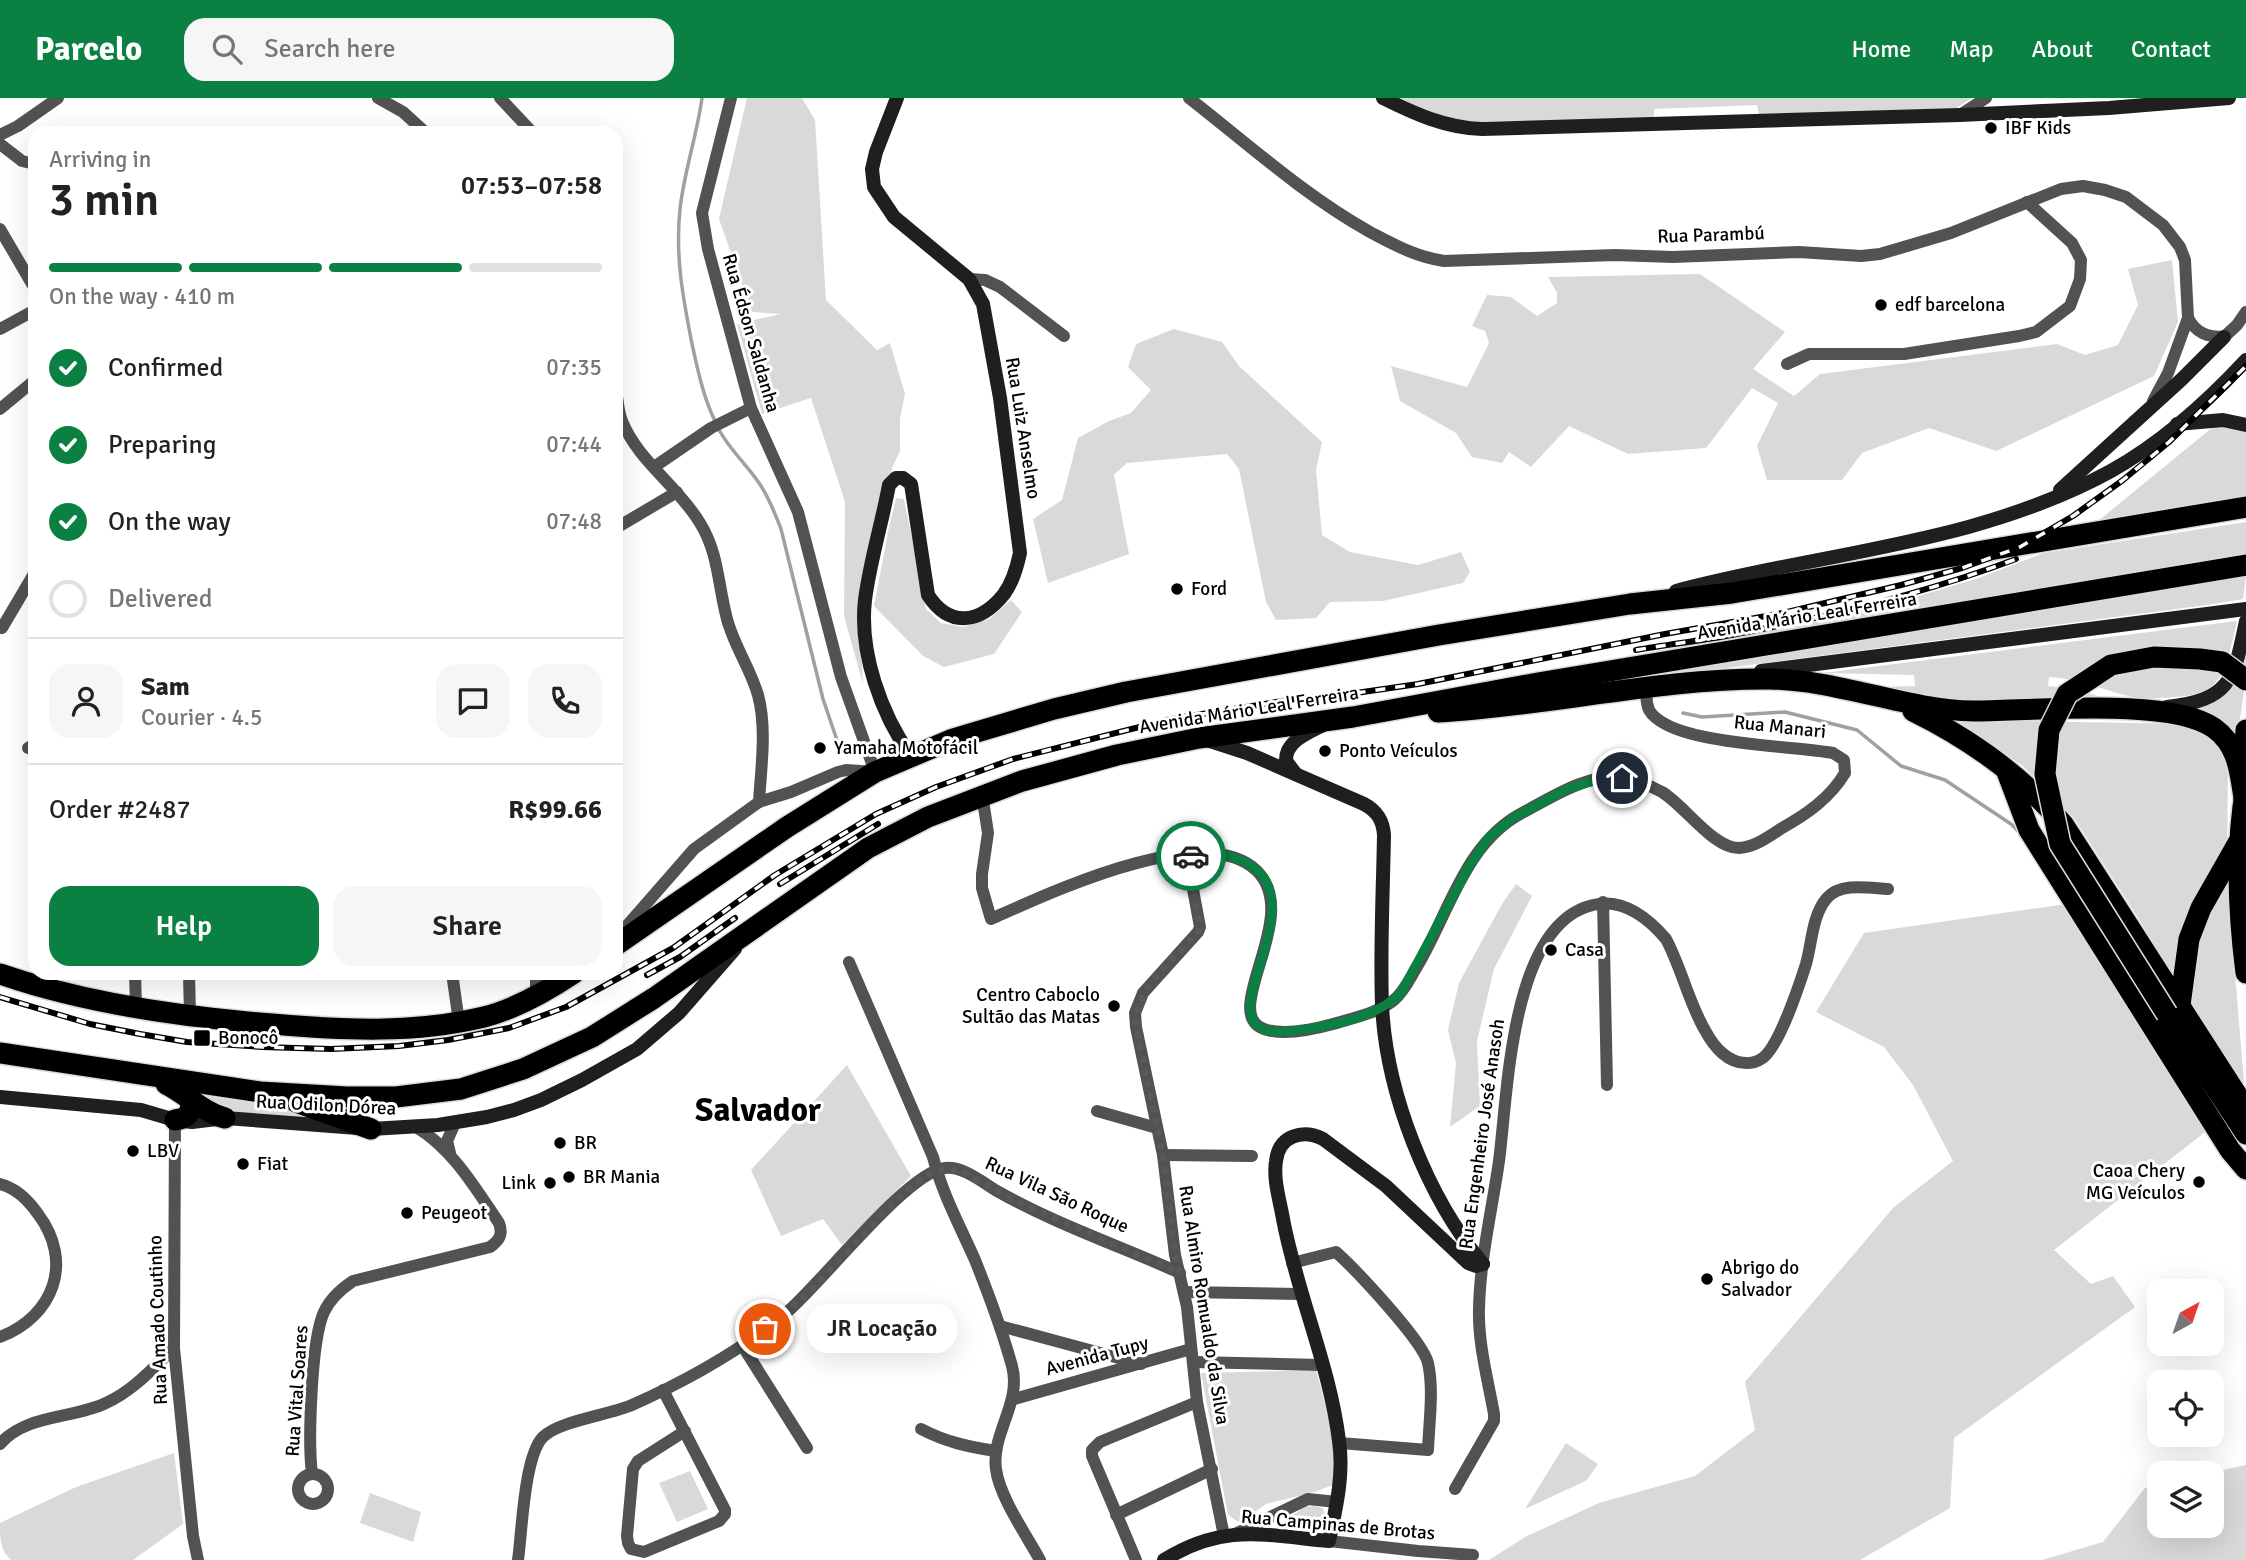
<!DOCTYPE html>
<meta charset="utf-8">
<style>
body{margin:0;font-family:Signika,sans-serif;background:#f6f6f6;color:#222;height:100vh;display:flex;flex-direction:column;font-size:26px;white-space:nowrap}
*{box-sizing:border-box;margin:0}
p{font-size:23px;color:#767676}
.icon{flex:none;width:38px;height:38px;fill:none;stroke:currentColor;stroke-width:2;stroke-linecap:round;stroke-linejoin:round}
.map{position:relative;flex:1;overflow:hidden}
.side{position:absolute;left:28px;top:28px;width:595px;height:854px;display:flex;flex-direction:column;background:#fff;border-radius:21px;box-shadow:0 7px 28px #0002}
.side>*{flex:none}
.needle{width:46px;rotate:40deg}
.tools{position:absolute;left:2147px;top:1181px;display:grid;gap:14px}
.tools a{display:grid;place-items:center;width:77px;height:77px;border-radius:14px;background:#fff;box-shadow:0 7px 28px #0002;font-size:35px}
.pin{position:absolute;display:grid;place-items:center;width:60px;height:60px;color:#fff;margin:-30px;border:4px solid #fff;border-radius:50%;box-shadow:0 2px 7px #0007}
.courier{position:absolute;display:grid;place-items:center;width:70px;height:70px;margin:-35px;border:5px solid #0b8043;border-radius:50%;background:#fff;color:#222;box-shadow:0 2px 9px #0007}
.bubble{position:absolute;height:49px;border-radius:21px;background:#fff;box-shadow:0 7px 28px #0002;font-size:23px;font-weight:600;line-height:49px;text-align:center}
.summary em{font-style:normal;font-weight:600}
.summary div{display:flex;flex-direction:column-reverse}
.summary{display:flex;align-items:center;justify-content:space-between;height:119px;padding:0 21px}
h1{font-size:46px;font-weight:600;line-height:52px}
.bar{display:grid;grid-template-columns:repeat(4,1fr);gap:10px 7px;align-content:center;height:84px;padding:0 21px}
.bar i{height:9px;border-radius:5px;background:#e0e0e0}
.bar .selected{background:#0b8043}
.bar p{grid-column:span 4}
.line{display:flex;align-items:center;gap:18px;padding:0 21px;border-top:2px solid #e0e0e0}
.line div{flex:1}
.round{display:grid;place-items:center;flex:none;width:74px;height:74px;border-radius:21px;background:#f6f6f6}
ol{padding:0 21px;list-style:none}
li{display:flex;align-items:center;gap:21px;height:77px}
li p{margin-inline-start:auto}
li .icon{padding:7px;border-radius:50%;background:#0b8043;color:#fff;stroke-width:4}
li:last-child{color:#767676}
li i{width:38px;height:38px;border:4px solid #e0e0e0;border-radius:50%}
.cta{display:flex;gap:14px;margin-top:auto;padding:14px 21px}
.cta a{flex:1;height:80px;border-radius:21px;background:#0b8043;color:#fff;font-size:28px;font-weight:600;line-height:80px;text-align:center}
.cta a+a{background:#f6f6f6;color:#222}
header{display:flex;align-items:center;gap:42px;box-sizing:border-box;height:98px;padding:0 35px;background:#0b8043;color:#fff}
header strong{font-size:33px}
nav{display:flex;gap:38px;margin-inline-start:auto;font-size:24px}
.search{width:490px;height:63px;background:#f6f6f6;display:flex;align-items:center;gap:18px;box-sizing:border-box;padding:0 24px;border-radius:21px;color:#767676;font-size:26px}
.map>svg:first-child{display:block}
.green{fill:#d9d9d9}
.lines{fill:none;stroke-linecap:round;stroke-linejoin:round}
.stream{stroke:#a0a0a0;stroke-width:3.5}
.highway-casing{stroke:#dbdbdb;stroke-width:24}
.street{stroke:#525252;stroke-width:12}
.secondary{stroke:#1f1f1f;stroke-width:14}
.highway{stroke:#000;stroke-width:21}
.rail-casing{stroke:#000;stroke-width:6}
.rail{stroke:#fff;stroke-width:3.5;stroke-dasharray:10;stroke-linecap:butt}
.highway-bridge-casing{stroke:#dbdbdb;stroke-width:24;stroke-linecap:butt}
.highway-bridge{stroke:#000;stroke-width:21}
.done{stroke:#595959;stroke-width:7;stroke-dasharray:0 12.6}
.route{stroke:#0b8043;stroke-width:9}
.poi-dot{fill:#000;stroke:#fff;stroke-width:2.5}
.labels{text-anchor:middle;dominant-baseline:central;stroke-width:6;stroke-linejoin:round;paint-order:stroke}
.poi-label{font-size:19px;fill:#000;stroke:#fff;text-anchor:start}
.street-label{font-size:19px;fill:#000;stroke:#fff}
.town-label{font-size:33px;font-weight:bold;fill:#000;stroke:#fff}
</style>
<header>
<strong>Parcelo</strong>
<div class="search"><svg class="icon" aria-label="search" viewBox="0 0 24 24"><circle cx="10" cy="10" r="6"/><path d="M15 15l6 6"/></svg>Search here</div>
<nav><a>Home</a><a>Map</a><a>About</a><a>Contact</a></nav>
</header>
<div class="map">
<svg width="2246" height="1462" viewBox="0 0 2246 1462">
<rect width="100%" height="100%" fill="#fff"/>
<g class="green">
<path d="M747,0H802L815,22L826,202L877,252L890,245L905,296L900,321V353L892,370L859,515L863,586L844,518L845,404L811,300L762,316L737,226L781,216L752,214L719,121Z"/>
<path d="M1401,0H1972L1952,13L1759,17L1757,7L1654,11V21L1460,24L1415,8Z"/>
<path d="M2172,162L2178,224L2154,278L1996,353L1929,330L1862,355L1842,382H1767L1757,348L1778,305L1752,290L1706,350L1628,356L1569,328L1531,369L1509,354L1502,365L1472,359L1456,335L1400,303L1391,268L1467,289L1489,245L1485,233L1472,228L1487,197L1511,199L1537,218L1557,205V195L1548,179L1700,176L1785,234L1753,271L1794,298L1820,276L2057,246L2085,257L2118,247L2138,207L2128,171Z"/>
<path d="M1174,231L1222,244L1239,268L1322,344L1316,372L1322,437L1350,454L1418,467L1461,454L1470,474L1463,485L1383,503L1330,504L1316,520L1276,522L1266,504L1239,371L1227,356L1127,365L1114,377L1129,456L1048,485L1033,421L1062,402L1078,340L1109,323L1131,315L1151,292L1128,269L1136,246Z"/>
<path d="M2227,328L2246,334V398L2098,423L2213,329Z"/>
<path d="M896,400L904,401L926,511L941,525L963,529L989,521L1011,502L1022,514L994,556L944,569L923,558L874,508L889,429Z"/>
<path d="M2246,424V456L1558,572L1794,526L1915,499L1976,481L2044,455Z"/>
<path d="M2246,478L2243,501L2207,507L1742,568L1603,584Z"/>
<path d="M2237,523C2223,583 2224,599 2155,600L2154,603C2118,599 2086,581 2049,579L2048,588L2076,591L2113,603H1945L1882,589L1915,588L1914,577L1823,575Z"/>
<path d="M2246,554V579L2237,642L2190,612C2221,606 2240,585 2246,554Z"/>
<path d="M1955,622L2190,626L2214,637L2228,656L2227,777L2245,997L2137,818L2074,720L2023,668Z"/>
<path d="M1516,786L1532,798L1494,871L1477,943L1480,1008L1450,1029L1456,965L1448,932L1459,885L1502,806Z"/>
<path d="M2066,806L2209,1031L2054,1152L2091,1186L2113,1178L2135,1209L1954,1340L1950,1410L1860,1462H1489L1525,1439L1599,1405L1695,1378L1755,1332L1745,1284L1894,1109L1953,1063L1913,987L1884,949L1816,914L1864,835Z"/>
<path d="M847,967L911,1078L842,1147L823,1121L781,1138L751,1072Z"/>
<path d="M195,996C239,1003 282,1008 325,1022L215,1012Z"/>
<path d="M1316,1272L1334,1338L1333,1387L1314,1394L1266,1406L1240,1425L1228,1417L1201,1275Z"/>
<path d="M1566,1345L1598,1366L1587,1382L1579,1386L1525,1411Z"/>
<path d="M174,1355L183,1426L133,1462H11C0,1452 0,1441 0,1425L76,1389Z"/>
<path d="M2246,1367V1462H2042L2103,1444L2145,1390L2159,1387L2160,1428H2212V1376L2208,1375Z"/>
<path d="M690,1373L708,1411L677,1424L659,1385Z"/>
<path d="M370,1395L421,1414L413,1444L360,1425Z"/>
<path d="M1314,1408L1322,1410L1327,1419L1326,1426L1319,1431L1276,1428L1305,1409Z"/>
</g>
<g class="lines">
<g class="stream">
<path d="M702,0C697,37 684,74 680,111C675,158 683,200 692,246C698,272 703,299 715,323"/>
<path d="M718,330C729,351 746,366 759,385C769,399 775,416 781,431L823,601L840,651"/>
<path d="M1683,615L1702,619L1785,614L1857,632L1901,668L1945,682L2011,726L2020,735"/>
</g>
<g class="highway-casing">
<g id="highway">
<path d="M1913,613C1970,641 2021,677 2063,726L2246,1011"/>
<path d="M1438,614C1549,608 1659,580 1770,581C1840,582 1905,612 1974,613C2030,613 2171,599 2214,630C2238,647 2240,674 2244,700"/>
<path d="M2244,670L2246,632"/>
<path d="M2007,674L2029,732L2230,1052L2246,1071"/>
<path d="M2246,689C2235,751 2238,813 2246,875"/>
<path d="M616,847L787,729L875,674L953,641L1054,611L1126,594L1439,537L1630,506L1732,495L2246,409"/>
<path d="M0,876C86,906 181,919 272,926C342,932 414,936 484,919C516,911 547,893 574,875"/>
<path d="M2180,907L2189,841L2201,810L2238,745"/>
<path d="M2167,916L2246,1036"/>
<path d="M0,955L260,994L347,999H396L461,991L523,971L592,939L654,900L868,750L928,719L1022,683L1117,657L1199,640L1353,619L1538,585L2246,467"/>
<path d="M166,986C186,996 203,1014 225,1020"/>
<path d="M296,1004L371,1031"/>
<path d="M175,1022C190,1020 193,1012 189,999"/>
</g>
</g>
<g class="street">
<path d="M378,0L403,14L426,35"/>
<path d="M500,0L533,35"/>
<path d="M731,0L702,115L708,151L751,310L798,414L841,579L875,674L846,672L838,674L791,694L759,704"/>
<path d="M1189,0C1248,46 1304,97 1370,134C1395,147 1416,159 1444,163L1615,157L1673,159L1799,154L1861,158L1880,156L1951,135L2061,91L2083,88L2105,92L2126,99L2163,127L2180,149L2185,162L2188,220L2168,275L2153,303"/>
<path d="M1960,17L1986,0"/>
<path d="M0,37L18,28L58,0"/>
<path d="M0,46L22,63L35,66"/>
<path d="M0,131L35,191"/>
<path d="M969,181L985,182L1000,189L1064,238"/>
<path d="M2188,220C2196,235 2207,239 2224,239L2237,227L2246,214"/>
<path d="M0,231L35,212"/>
<path d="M1787,266L1809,256H1904L2019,238L2036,234L2070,208L2080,181L2081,162L2072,145L2027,104"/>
<path d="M616,292C618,302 618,313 622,323C638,363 678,388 700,425C718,454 718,485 726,517C732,545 750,569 758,597C767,630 761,670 759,704L694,751L618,838"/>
<path d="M0,311L35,282"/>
<path d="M654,369L711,330L751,310"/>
<path d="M616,430L677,394"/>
<path d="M2,530L35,474"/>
<path d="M28,650L35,646"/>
<path d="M982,696L988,735L982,776V790L991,821C1048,796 1204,721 1257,773C1304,820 1215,918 1267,932C1286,937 1315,931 1333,926C1353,920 1378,915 1394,902C1405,893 1411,878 1418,867C1449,815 1465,745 1522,715C1551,700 1587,675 1622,680C1635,682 1651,688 1662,694C1685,708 1713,750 1739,750C1755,749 1770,738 1782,730C1807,716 1830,700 1845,675L1844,662L1833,655C1794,647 1670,648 1649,612C1646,605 1646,598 1647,590"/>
<path d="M1193,756L1189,762V770L1200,829L1198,834L1143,895L1135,915L1136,929L1163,1057L1175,1157L1187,1209L1197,1304L1224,1438"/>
<path d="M1603,804L1607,987"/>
<path d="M849,864L933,1059C942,1095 960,1128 975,1162C989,1197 1002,1232 1012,1268C1022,1305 991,1335 996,1371C999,1398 1027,1438 1040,1462"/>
<path d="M135,875L136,909"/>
<path d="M189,875L190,918"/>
<path d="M452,875L459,924"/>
<path d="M536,875V898"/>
<path d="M1097,1013L1157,1030"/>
<path d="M175,1022L174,1250L193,1438L198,1462"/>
<path d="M450,1055L447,1043L455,1025"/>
<path d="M1163,1057L1252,1058"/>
<path d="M0,1086C16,1090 29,1103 38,1116C74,1164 54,1218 0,1239"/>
<path d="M1292,1165L1336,1154C1356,1172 1423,1243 1428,1265C1434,1292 1429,1324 1428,1352L1340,1345"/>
<path d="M1184,1194L1300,1196"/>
<path d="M1000,1228L1141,1266"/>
<path d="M742,1247L807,1350"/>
<path d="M1193,1264L1321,1267"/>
<path d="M663,1292L725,1412V1416L719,1423L644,1454L631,1451L628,1445L627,1438L633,1371L638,1363L685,1333"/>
<path d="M1014,1301L1191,1251"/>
<path d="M921,1331C946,1344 969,1349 996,1353"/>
<path d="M0,1346C26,1316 73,1321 106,1305C133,1293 153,1270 174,1250"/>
<circle cx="313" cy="1391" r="15"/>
<path d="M312,1376C308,1344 311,1242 324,1214C330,1201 341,1191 353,1183L490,1149C500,1142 503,1136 499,1125C476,1091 452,1050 416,1029"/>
<path d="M1455,1391L1494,1323V1316C1488,1282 1478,1246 1479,1211C1480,1161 1492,1112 1499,1063C1508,996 1510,826 1593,807C1623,800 1648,820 1666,841C1682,871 1689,906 1706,934C1714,949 1728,965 1746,965C1751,965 1757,964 1761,961C1778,952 1800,885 1806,866C1812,845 1812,817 1827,800C1841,784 1869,790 1888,791"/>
<path d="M1116,1417L1212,1371"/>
<path d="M1235,1436L1308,1401L1337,1404"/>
<path d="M1329,1443L1418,1453L1473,1457"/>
<path d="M518,1462C522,1434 524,1358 543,1339C559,1323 609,1317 632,1307C686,1283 740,1253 786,1215C821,1186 907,1074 945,1070C963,1068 982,1084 997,1093C1055,1126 1120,1148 1180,1175"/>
<path d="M1136,1462L1092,1358V1352L1100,1344L1197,1304"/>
</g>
<g class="secondary">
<path d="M897,0L876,54L872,71L874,89L894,119L969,181L983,206L1000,300L1020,455C1017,469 1013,484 1004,496C981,525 950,531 928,497L911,386L903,380H896L889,387C882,425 870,463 865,502C859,554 881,616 911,658"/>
<path d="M1383,0C1415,16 1446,30 1482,31L1960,17L2109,10L2229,0"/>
<path d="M2177,326L2223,322L2246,327"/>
<path d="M2060,392L2182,281L2224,239"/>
<path d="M1676,493C1821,454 1976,447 2111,373C2161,345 2207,304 2246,262"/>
<path d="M1761,573L2246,511"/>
<path d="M2167,609C2232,602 2234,580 2246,523"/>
<path d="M1207,642L1247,655L1364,706C1377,713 1383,722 1384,737C1383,794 1380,851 1382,907C1386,995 1427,1099 1483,1166"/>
<path d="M1295,675L1286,663C1285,643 1308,635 1323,627"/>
<path d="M0,999L141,1012L175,1022L192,1024L225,1020L371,1031L438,1027L487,1019L514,1012L541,1002L582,982L637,951L679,915L735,851"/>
<path d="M1164,1462C1223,1425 1264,1437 1329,1443C1336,1410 1344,1377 1339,1343C1330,1268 1297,1196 1283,1121C1280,1103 1273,1082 1276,1063C1279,1037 1303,1031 1323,1041L1386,1088L1468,1165L1476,1168L1483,1166"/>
</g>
<use href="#highway" class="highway"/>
<g class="rail-casing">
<g id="rail">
<path d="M1636,552C1666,547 1696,543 1726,538C1824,520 1923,496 2016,461"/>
<path d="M780,786L878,726"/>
<path d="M647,877L680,859L735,820"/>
<path d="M0,899L90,926L140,936L187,944L262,949L331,951L399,948L448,942L509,930L566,909L673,850L775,777L876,716L936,689L1013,661L1171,621L1295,601L1356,595L1418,586L1665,536L1783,515L1901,487L1962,470L2020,449L2073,418L2123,382L2169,344L2246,268"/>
</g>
</g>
<use href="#rail" class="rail"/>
<g class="highway-bridge-casing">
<path id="highway-bridge" d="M2167,916L2060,746L2045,676L2049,632L2067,596L2111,567L2154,559L2200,561L2222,564L2246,582"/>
</g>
<use href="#highway-bridge" class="highway-bridge"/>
</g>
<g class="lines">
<path class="done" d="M765,1231L804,1199L908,1091L929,1076L946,1070L966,1075L1011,1101L1180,1175L1175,1157L1163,1057L1136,929C1134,890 1174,862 1198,834L1200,829L1189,770L1191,758"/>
<path class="route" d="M1191,758C1202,750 1219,755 1232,759C1333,790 1203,923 1271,933C1284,935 1300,932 1313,930C1343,925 1379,917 1401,895L1470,767L1489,739L1513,720L1567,691L1603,680H1622"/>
</g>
<g class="poi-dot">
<circle cx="1991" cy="30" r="7"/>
<circle cx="1881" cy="207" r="7"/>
<circle cx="1177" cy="491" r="7"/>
<circle cx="820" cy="650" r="7"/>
<circle cx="1325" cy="653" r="7"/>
<circle cx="1551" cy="852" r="7"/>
<circle cx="1114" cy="908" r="7"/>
<rect x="193" y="931" width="18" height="18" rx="3.5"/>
<circle cx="560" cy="1045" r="7"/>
<circle cx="133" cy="1053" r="7"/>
<circle cx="243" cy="1066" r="7"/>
<circle cx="569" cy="1079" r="7"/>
<circle cx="2199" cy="1084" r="7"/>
<circle cx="550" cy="1085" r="7"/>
<circle cx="407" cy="1115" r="7"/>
<circle cx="1707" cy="1181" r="7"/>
</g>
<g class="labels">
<g class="poi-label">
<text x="2005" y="30">IBF Kids</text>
<text x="1895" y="207">edf barcelona</text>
<text x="1191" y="491">Ford</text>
<text x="834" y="650">Yamaha Motofácil</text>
<text x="1339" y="653">Ponto Veículos</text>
<text x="1565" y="852">Casa</text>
<text x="1100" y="897" text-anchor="end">Centro Caboclo<tspan x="1100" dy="22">Sultão das Matas</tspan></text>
<text x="218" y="940">Bonocô</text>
<text x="574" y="1045">BR</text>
<text x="147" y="1053">LBV</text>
<text x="257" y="1066">Fiat</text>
<text x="2185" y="1073" text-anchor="end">Caoa Chery<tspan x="2185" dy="22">MG Veículos</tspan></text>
<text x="583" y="1079">BR Mania</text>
<text x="536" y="1085" text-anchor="end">Link</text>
<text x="421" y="1115">Peugeot</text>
<text x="1721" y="1170">Abrigo do<tspan x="1721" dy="22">Salvador</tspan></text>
</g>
<g class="street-label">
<text transform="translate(1711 137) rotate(-2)">Rua Parambú</text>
<text transform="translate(751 235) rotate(74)">Rua Édson Saldanha</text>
<text transform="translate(1023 330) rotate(81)">Rua Luiz Anselmo</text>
<text transform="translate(1807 518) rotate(-9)">Avenida Mário Leal Ferreira</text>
<text transform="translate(1249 612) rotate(-9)">Avenida Mário Leal Ferreira</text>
<text transform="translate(1780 629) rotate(6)">Rua Manari</text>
<text transform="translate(326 1007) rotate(3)">Rua Odilon Dórea</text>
<text transform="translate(1482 1036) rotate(-82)">Rua Engenheiro José Anasoh</text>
<text transform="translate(1057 1097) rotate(25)">Rua Vila São Roque</text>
<text transform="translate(1204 1207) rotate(81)">Rua Almiro Romualdo da Silva</text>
<text transform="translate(158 1222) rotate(-92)">Rua Amado Coutinho</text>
<text transform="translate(1097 1258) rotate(-15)">Avenida Tupy</text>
<text transform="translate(297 1293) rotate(-86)">Rua Vital Soares</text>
<text transform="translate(1338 1427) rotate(5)">Rua Campinas de Brotas</text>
</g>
<g class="town-label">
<text x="758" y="1012">Salvador</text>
</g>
</g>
</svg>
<div class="tools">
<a><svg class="needle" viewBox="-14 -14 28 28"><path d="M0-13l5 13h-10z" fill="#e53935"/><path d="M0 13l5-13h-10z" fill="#767676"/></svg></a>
<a><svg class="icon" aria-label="locate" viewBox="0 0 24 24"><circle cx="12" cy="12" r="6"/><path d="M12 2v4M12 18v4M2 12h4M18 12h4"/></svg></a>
<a><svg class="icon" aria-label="layers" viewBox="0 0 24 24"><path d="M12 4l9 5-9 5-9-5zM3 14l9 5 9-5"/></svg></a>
</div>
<div class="pin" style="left:765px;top:1231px;background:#ea580c"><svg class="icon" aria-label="bag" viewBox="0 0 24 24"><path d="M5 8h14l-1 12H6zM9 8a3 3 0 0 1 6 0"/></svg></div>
<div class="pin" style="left:1622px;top:680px;background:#1f2937"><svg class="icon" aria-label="home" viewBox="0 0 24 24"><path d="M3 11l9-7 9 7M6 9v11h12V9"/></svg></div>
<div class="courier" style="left:1191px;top:758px"><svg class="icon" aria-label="car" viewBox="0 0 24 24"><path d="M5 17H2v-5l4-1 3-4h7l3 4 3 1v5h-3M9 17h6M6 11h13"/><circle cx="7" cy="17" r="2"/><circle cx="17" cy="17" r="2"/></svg></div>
<div class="bubble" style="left:807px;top:1206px;width:150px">JR Locação</div>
<section class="side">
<div class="summary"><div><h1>3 min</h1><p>Arriving in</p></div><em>07:53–07:58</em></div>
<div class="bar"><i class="selected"></i><i class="selected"></i><i class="selected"></i><i></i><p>On the way · 410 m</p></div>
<ol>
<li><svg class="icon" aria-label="check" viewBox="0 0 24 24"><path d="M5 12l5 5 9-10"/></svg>Confirmed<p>07:35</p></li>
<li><svg class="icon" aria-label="check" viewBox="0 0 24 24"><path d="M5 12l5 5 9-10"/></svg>Preparing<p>07:44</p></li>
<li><svg class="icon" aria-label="check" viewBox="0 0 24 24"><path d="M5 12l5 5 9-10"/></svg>On the way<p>07:48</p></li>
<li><i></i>Delivered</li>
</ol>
<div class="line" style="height:126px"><a class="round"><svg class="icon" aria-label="person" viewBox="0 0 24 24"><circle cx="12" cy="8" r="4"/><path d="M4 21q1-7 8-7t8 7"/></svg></a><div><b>Sam</b><p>Courier · 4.5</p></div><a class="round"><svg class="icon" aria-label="chat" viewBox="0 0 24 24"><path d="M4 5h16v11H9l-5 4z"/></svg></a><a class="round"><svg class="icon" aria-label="phone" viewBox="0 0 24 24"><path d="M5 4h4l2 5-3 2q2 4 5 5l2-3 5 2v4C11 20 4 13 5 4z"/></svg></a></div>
<div class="line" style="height:91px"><div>Order #2487</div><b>R$99.66</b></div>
<div class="cta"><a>Help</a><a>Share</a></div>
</section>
</div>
